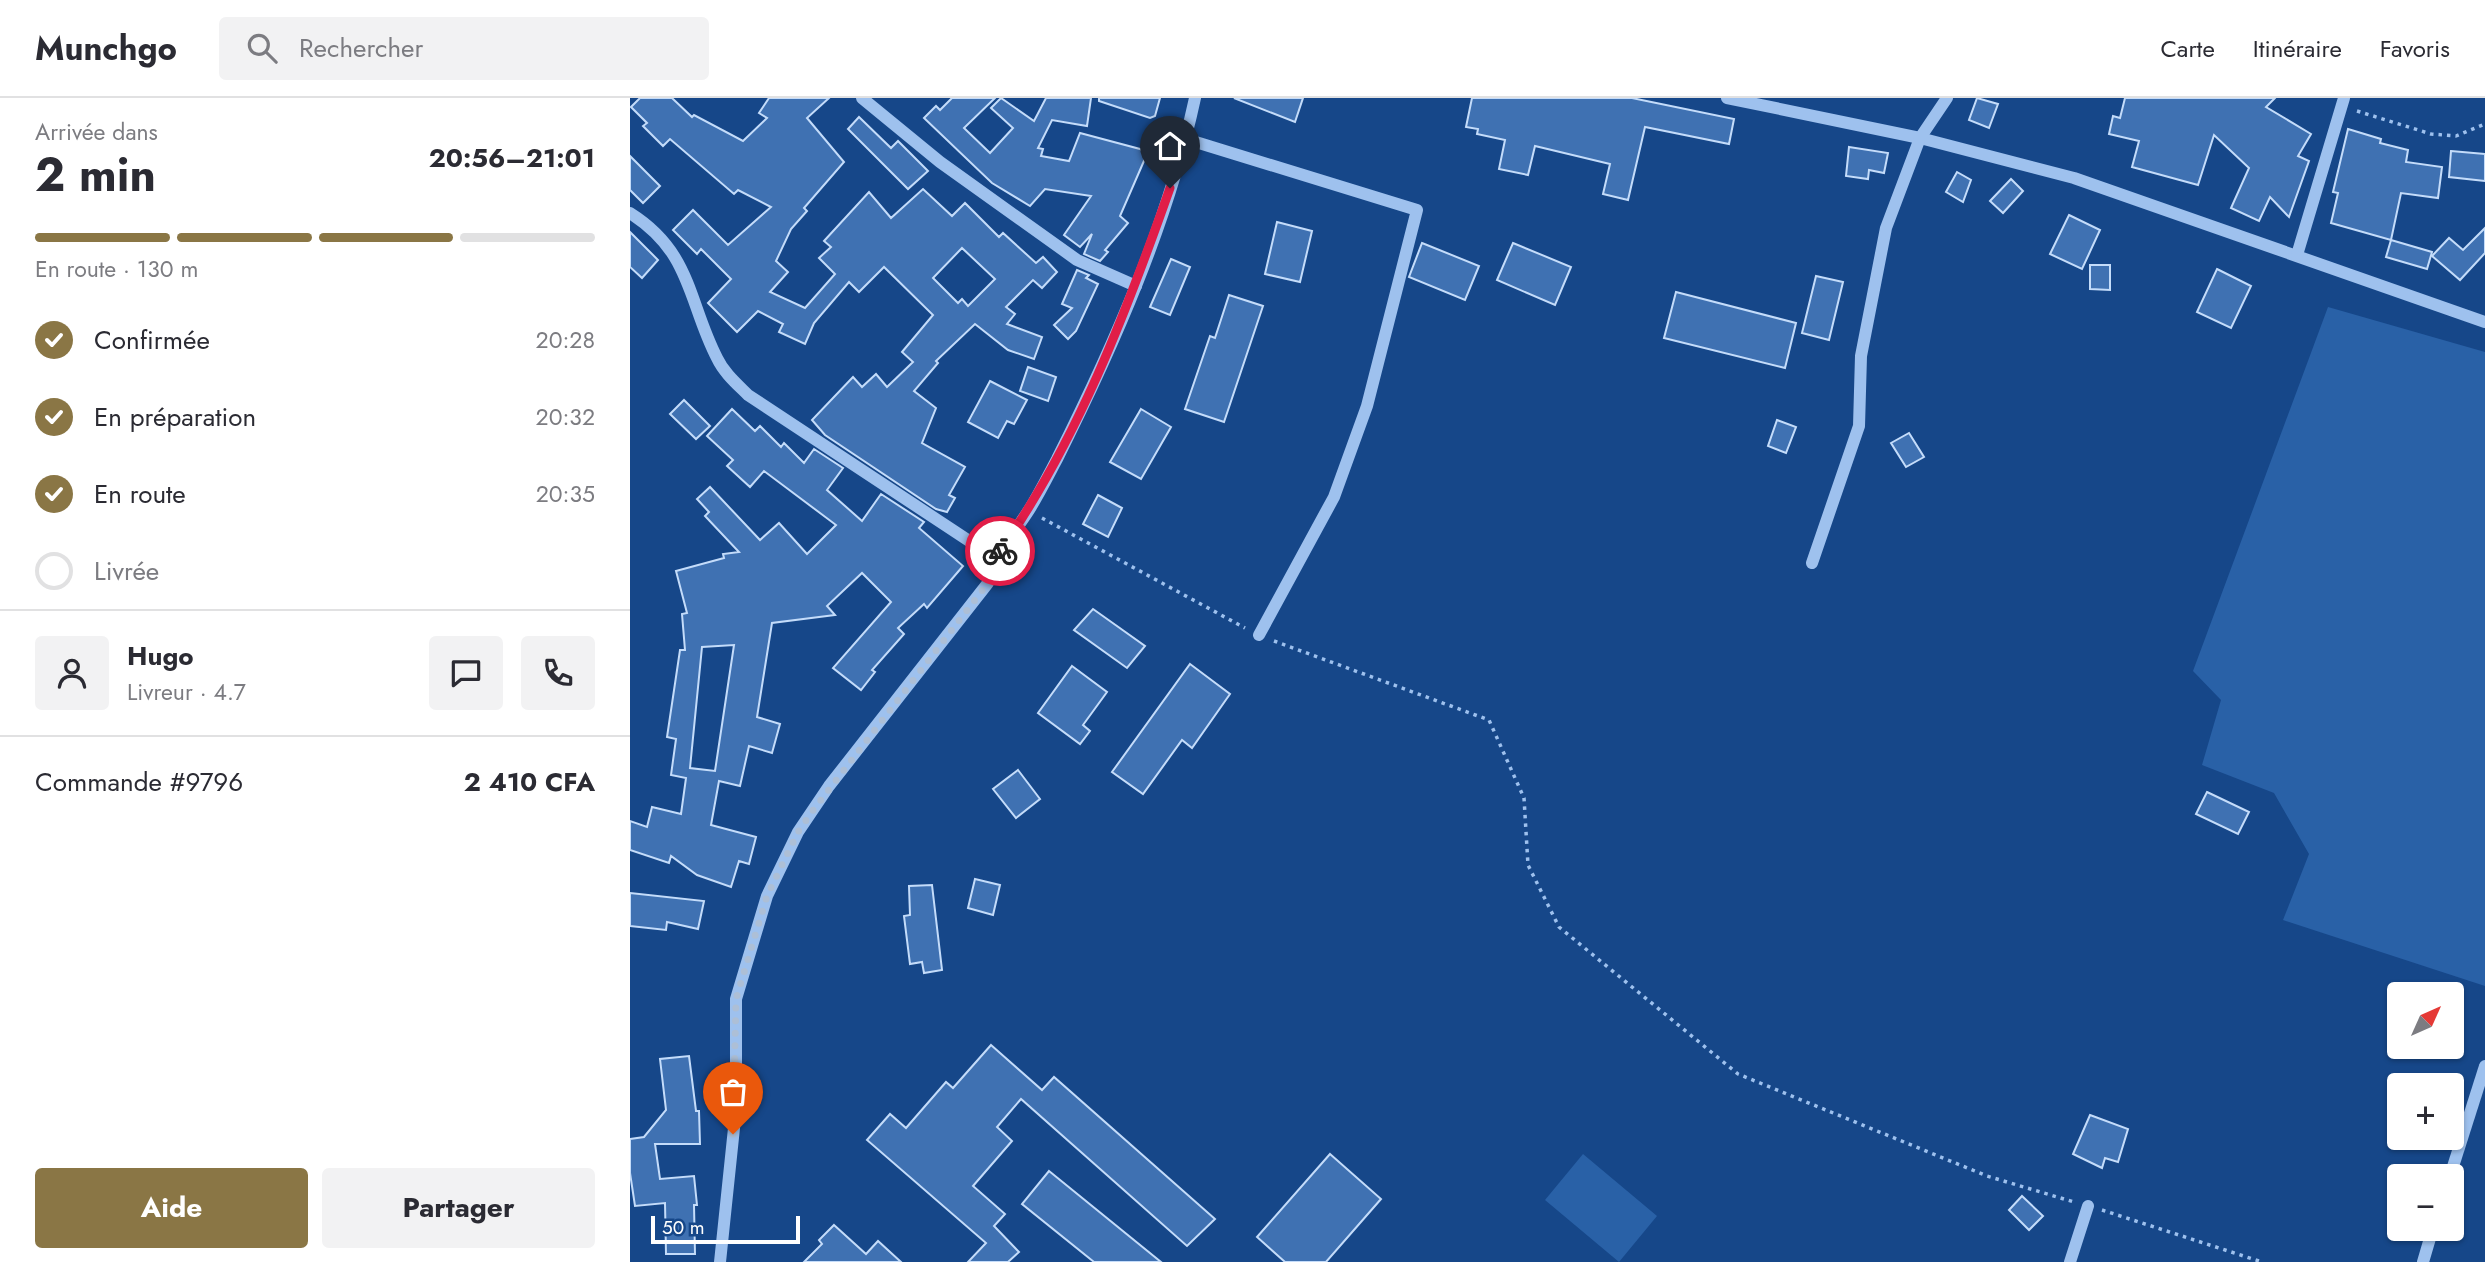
<!DOCTYPE html>
<html lang="fr">
<meta charset="utf-8">
<style>
body{margin:0;font-family:Jost,sans-serif;background:#f2f2f3;color:#2b2b33;height:100vh;display:flex;flex-direction:column;font-size:26px;white-space:nowrap}
*{box-sizing:border-box;margin:0}
p{font-size:23px;color:#7c7c81}
.icon{flex:none;width:38px;height:38px;fill:none;stroke:currentColor;stroke-width:2;stroke-linecap:round;stroke-linejoin:round}
.map{position:relative;flex:1;overflow:hidden}
.drawer{display:flex;flex-direction:column;background:#fff;width:630px}
.drawer>*{flex:none}
.needle{width:46px;rotate:45deg}
.tools{position:absolute;left:1757px;top:884px;display:grid;gap:14px}
.tools a{display:grid;place-items:center;width:77px;height:77px;border-radius:7px;background:#fff;box-shadow:0 2px 5px #0004;font-size:35px}
.scale{position:absolute;left:21px;bottom:18px;width:149px;box-sizing:border-box;padding-left:7px;border:4px solid #fff;border-top:0;font-size:19px;line-height:24px;white-space:nowrap;color:#fff;-webkit-text-stroke:5px #164789;paint-order:stroke}
.pin{position:absolute;display:grid;place-items:center;width:60px;height:60px;color:#fff;margin:-72px -30px;border-radius:50% 50% 50% 0;rotate:-45deg;box-shadow:0 0 7px #0007}
.pin .icon{rotate:45deg}
.courier{position:absolute;display:grid;place-items:center;width:70px;height:70px;margin:-35px;border:5px solid #e11d48;border-radius:50%;background:#fff;color:#222;box-shadow:0 2px 9px #0007}
.head em{font-style:normal;font-weight:700}
.head div{display:flex;flex-direction:column-reverse}
.head{display:flex;align-items:center;justify-content:space-between;height:119px;padding:0 35px}
h1{font-size:46px;font-weight:700;line-height:52px}
.bar{display:grid;grid-template-columns:repeat(4,1fr);gap:10px 7px;align-content:center;height:84px;padding:0 35px}
.bar i{height:9px;border-radius:5px;background:#e1e1e2}
.bar .selected{background:#8a7645}
.bar p{grid-column:span 4}
.line{display:flex;align-items:center;gap:18px;padding:0 35px;border-top:2px solid #e1e1e2}
.line div{flex:1}
.round{display:grid;place-items:center;flex:none;width:74px;height:74px;border-radius:7px;background:#f2f2f3}
ol{padding:0 35px;list-style:none}
li{display:flex;align-items:center;gap:21px;height:77px}
li p{margin-inline-start:auto}
li .icon{padding:7px;border-radius:50%;background:#8a7645;color:#fff;stroke-width:4}
li:last-child{color:#7c7c81}
li i{width:38px;height:38px;border:4px solid #e1e1e2;border-radius:50%}
.primary-button{display:flex;gap:14px;margin-top:auto;padding:14px 35px}
.primary-button a{flex:1;height:80px;border-radius:7px;background:#8a7645;color:#fff;font-size:28px;font-weight:700;line-height:80px;text-align:center}
.primary-button a+a{background:#f2f2f3;color:#2b2b33}
header{display:flex;align-items:center;gap:42px;box-sizing:border-box;height:98px;padding:0 35px;background:#fff;border-bottom:2px solid #e1e1e2}
header strong{font-size:33px}
nav{display:flex;gap:38px;margin-inline-start:auto;font-size:24px}
.search{width:490px;height:63px;background:#f2f2f3;display:flex;align-items:center;gap:18px;box-sizing:border-box;padding:0 24px;border-radius:7px;color:#7c7c81;font-size:26px}
main{display:flex;flex:1;min-height:0}
.map>svg:first-child{display:block}
.green{fill:#2961a7}
.building{fill:#3f71b2;stroke:#c4dcfa;stroke-width:2;fill-rule:evenodd}
.lines{fill:none;stroke-linecap:round;stroke-linejoin:round}
.path{stroke:#9ec1ee;stroke-width:3.5;stroke-dasharray:3.5 5;stroke-linecap:butt}
.minor{stroke:#9ec1ee;stroke-width:12}
.done{stroke:#adbfd6;stroke-width:7;stroke-dasharray:0 12.6}
.route{stroke:#e11d48;stroke-width:9}
</style>
<header>
<strong>Munchgo</strong>
<div class="search"><svg class="icon" aria-label="search" viewBox="0 0 24 24"><circle cx="10" cy="10" r="6"/><path d="M15 15l6 6"/></svg>Rechercher</div>
<nav><a>Carte</a><a>Itinéraire</a><a>Favoris</a></nav>
</header>
<main>
<section class="drawer">
<div class="head"><div><h1>2 min</h1><p>Arrivée dans</p></div><em>20:56–21:01</em></div>
<div class="bar"><i class="selected"></i><i class="selected"></i><i class="selected"></i><i></i><p>En route · 130 m</p></div>
<ol>
<li><svg class="icon" aria-label="check" viewBox="0 0 24 24"><path d="M5 12l5 5 9-10"/></svg>Confirmée<p>20:28</p></li>
<li><svg class="icon" aria-label="check" viewBox="0 0 24 24"><path d="M5 12l5 5 9-10"/></svg>En préparation<p>20:32</p></li>
<li><svg class="icon" aria-label="check" viewBox="0 0 24 24"><path d="M5 12l5 5 9-10"/></svg>En route<p>20:35</p></li>
<li><i></i>Livrée</li>
</ol>
<div class="line" style="height:126px"><a class="round"><svg class="icon" aria-label="person" viewBox="0 0 24 24"><circle cx="12" cy="8" r="4"/><path d="M4 21q1-7 8-7t8 7"/></svg></a><div><b>Hugo</b><p>Livreur · 4.7</p></div><a class="round"><svg class="icon" aria-label="chat" viewBox="0 0 24 24"><path d="M4 5h16v11H9l-5 4z"/></svg></a><a class="round"><svg class="icon" aria-label="phone" viewBox="0 0 24 24"><path d="M5 4h4l2 5-3 2q2 4 5 5l2-3 5 2v4C11 20 4 13 5 4z"/></svg></a></div>
<div class="line" style="height:91px"><div>Commande #9796</div><b>2 410 CFA</b></div>
<div class="primary-button"><a>Aide</a><a>Partager</a></div>
</section>
<div class="map">
<svg width="1855" height="1164" viewBox="0 0 1855 1164">
<rect width="100%" height="100%" fill="#164789"/>
<g class="green">
<path d="M1698,209L1855,254V888L1653,822L1679,756L1644,695L1572,667L1591,602L1563,573Z"/>
<path d="M953,1056L1027,1118L989,1164L915,1102Z"/>
</g>
<g class="building">
<path d="M10,0H42L62,19L64,17L113,43L137,20L129,15L139,0H199L177,20L214,64L174,110L177,113L161,131L146,163L158,174L140,194L175,210L205,176L189,160L201,149L194,143L239,94L261,120L293,91L322,118L335,105L369,139L373,135L406,165L413,159L427,174L412,190L403,182L376,209L385,216L377,226L412,239L404,261L378,252L345,226L306,263L308,265L284,293L306,310L292,345L335,369L319,397L325,400L317,414L306,411L195,337L182,322L223,279L232,289L246,276L257,289L283,264L272,254L303,217L254,169L229,194L219,184L184,225L175,246L149,234L153,226L128,213L107,234L78,205L101,181L71,151L67,156L43,132L63,112L98,147L141,109L108,92L104,96L40,41L33,48L13,28L17,25L1,9ZM332,150L365,181L338,208L332,201L328,205L303,180Z"/>
<path d="M322,0H365L334,30L360,55L383,30L361,10L371,0L404,23L416,0H461L457,28L422,22L408,50L413,51L411,58L439,63L450,35L510,51L517,56L490,118L498,125L475,152L478,154L470,163L454,156L462,136L450,149L434,137L461,98L415,91L400,108L362,85L294,20L306,8L310,12Z"/>
<path d="M469,0H530L525,18L520,20L469,3Z"/>
<path d="M604,0H673L665,24Z"/>
<path d="M842,0H1002L1104,21L1099,46L1015,29L998,102L973,96L980,66L905,48L898,77L869,71L875,42L847,36L848,31L836,29Z"/>
<path d="M1347,0L1368,6L1359,30L1339,22Z"/>
<path d="M1495,0H1645L1636,9L1681,36L1668,58L1679,63L1659,119L1640,99L1629,123L1601,110L1619,70L1584,37L1568,87L1502,69L1509,43L1479,36L1483,18L1490,20Z"/>
<path d="M229,19L261,50L268,43L298,73L278,91L218,31Z"/>
<path d="M1718,31L1751,41L1750,45L1778,52L1776,64L1812,69L1808,100L1771,95L1761,142L1701,125L1708,95L1703,94Z"/>
<path d="M1219,49L1258,55L1254,75L1239,72L1238,81L1216,78Z"/>
<path d="M1821,53L1855,56V83L1819,79Z"/>
<path d="M0,58L30,88L13,105L0,92Z"/>
<path d="M1327,74L1341,82L1333,104L1316,94Z"/>
<path d="M1381,81L1393,93L1373,115L1360,103Z"/>
<path d="M1439,117L1470,132L1452,171L1420,156Z"/>
<path d="M647,124L682,133L670,184L635,176Z"/>
<path d="M1855,130V155L1830,182L1802,158L1819,140L1833,152Z"/>
<path d="M0,134L28,162L12,180L0,169Z"/>
<path d="M1761,142L1802,154L1797,171L1756,159Z"/>
<path d="M792,145L849,168L835,202L779,179Z"/>
<path d="M883,145L941,169L925,207L867,182Z"/>
<path d="M541,161L560,169L540,217L520,209Z"/>
<path d="M1460,167H1480V192L1460,191Z"/>
<path d="M1587,171L1621,188L1601,230L1567,214Z"/>
<path d="M447,172L459,177L456,180L468,186L446,233L438,241L424,227L442,210L432,206Z"/>
<path d="M1186,178L1213,184L1199,242L1172,235Z"/>
<path d="M1046,194L1166,225L1155,270L1034,240Z"/>
<path d="M599,197L633,208L594,324L555,311L580,238L585,240Z"/>
<path d="M398,269L426,279L418,303L390,293Z"/>
<path d="M360,283L397,302L384,326L377,323L368,340L338,324Z"/>
<path d="M54,302L80,328L66,341L40,316Z"/>
<path d="M102,311L125,333L130,328L151,349L154,345L174,365L184,351L213,370L197,392L232,423L251,396L294,424L289,430L333,468L297,510L294,506L268,530L274,536L242,572L245,574L231,592L203,570L261,504L232,475L197,508L205,517L142,525L127,619L150,626L142,655L119,648L110,688L89,683L81,727L126,739L119,766L109,763L101,789L67,777L41,758L39,765L0,752V723L17,729L22,709L51,716L56,680L41,677L46,641L37,639L50,552H55L52,516L57,515L46,473L94,460L93,456L109,454L75,418L79,414L67,401L80,389L130,442L149,425L177,456L206,427L134,373L120,389L97,368L103,362L77,338ZM104,547L85,673L60,670L72,549Z"/>
<path d="M511,311L541,329L511,381L480,364Z"/>
<path d="M1147,322L1166,329L1156,355L1138,348Z"/>
<path d="M1279,335L1294,359L1276,369L1261,345Z"/>
<path d="M468,397L492,410L478,439L453,426Z"/>
<path d="M463,511L515,548L497,570L444,532Z"/>
<path d="M560,566L600,596L562,650L552,642L513,696L482,674Z"/>
<path d="M442,568L477,594L453,627L460,633L450,646L408,615Z"/>
<path d="M388,672L410,701L386,720L363,691Z"/>
<path d="M1577,694L1619,714L1608,736L1566,716Z"/>
<path d="M345,781L370,787L363,817L338,810Z"/>
<path d="M302,787L312,872L294,875L292,864L280,866L274,818L280,817L279,788Z"/>
<path d="M0,795L74,803L68,831L37,824L36,832L0,828Z"/>
<path d="M361,947L412,992L424,979L585,1121L557,1148L391,1001L367,1029L382,1043L343,1088L375,1116L364,1128L389,1154L378,1164H338L356,1145L237,1042L260,1016L276,1030L316,984L323,990Z"/>
<path d="M59,958L66,1013H69L70,1046H25L30,1081L64,1078L67,1107H64L65,1156H36L35,1105L5,1108L0,1075V1041L14,1039L36,1012L30,961Z"/>
<path d="M1460,1017L1498,1031L1488,1064L1475,1060L1472,1070L1443,1056Z"/>
<path d="M700,1056L751,1101L696,1164H655L627,1139Z"/>
<path d="M419,1073L531,1164H464L392,1106Z"/>
<path d="M1392,1098L1413,1118L1399,1132L1379,1112Z"/>
<path d="M204,1127L236,1156L248,1143L271,1164H174L192,1146L189,1142Z"/>
</g>
<g class="lines">
<g class="path">
<path d="M1727,13L1801,36L1826,38L1855,26"/>
<path d="M412,420L615,530"/>
<path d="M644,543L859,622L894,700L898,767L929,829L1108,976L1357,1078L1444,1104"/>
<path d="M1472,1112L1632,1164"/>
</g>
<g class="minor">
<path d="M232,0L310,64L447,162L506,188"/>
<path d="M1097,0L1290,40L1444,80L1855,224"/>
<path d="M556,41L787,112L737,308L704,399L629,537"/>
<path d="M0,115C62,154 58,204 87,260C94,275 107,286 118,297L365,460"/>
<path d="M1667,157L1714,0"/>
<path d="M1182,465L1229,328L1231,258L1256,130L1290,40L1317,0"/>
<path d="M1820,1078L1855,968"/>
<path d="M90,1164L106,1011V901L137,798L168,734L199,688L358,485C367,452 381,440 399,412C409,396 418,378 427,361C484,247 538,125 565,0"/>
<path d="M1440,1164L1458,1108"/>
<path d="M1793,1164L1803,1130"/>
</g>
</g>
<g class="lines">
<path class="done" d="M103,1036L106,901L137,798L168,734L184,711L358,485L370,453"/>
<path class="route" d="M370,453C447,344 496,215 540,90"/>
</g>
</svg>
<div class="tools">
<a><svg class="needle" viewBox="-14 -14 28 28"><path d="M0-13l5 13h-10z" fill="#e53935"/><path d="M0 13l5-13h-10z" fill="#7c7c81"/></svg></a>
<a>+</a>
<a>−</a>
</div>
<div class="scale">50 m</div>
<div class="pin" style="left:103px;top:1036px;background:#ea580c"><svg class="icon" aria-label="bag" viewBox="0 0 24 24"><path d="M5 8h14l-1 12H6zM9 8a3 3 0 0 1 6 0"/></svg></div>
<div class="pin" style="left:540px;top:90px;background:#1f2937"><svg class="icon" aria-label="home" viewBox="0 0 24 24"><path d="M3 11l9-7 9 7M6 9v11h12V9"/></svg></div>
<div class="courier" style="left:370px;top:453px"><svg class="icon" aria-label="bike" viewBox="0 0 24 24"><circle cx="6" cy="16" r="4"/><circle cx="18" cy="16" r="4"/><path d="M6 16l4-8h5l3 8M10 8l3 8H6M13 5h3"/></svg></div>
</div>
</main>
